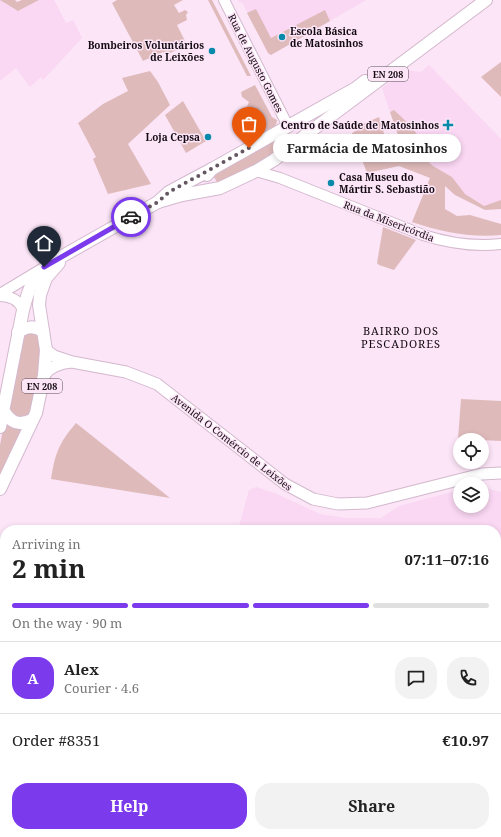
<!DOCTYPE html>
<meta charset="utf-8">
<style>
body{margin:0;font-family:"Noto Serif",serif;background:#f2f2f2;color:#222;height:100vh;display:flex;flex-direction:column;font-size:15px;white-space:nowrap}
*{box-sizing:border-box;margin:0}
p{font-size:13px;color:#767676}
.icon{flex:none;width:22px;height:22px;fill:none;stroke:currentColor;stroke-width:2;stroke-linecap:round;stroke-linejoin:round}
.map{position:relative;flex:1;overflow:hidden}
.drawer{position:absolute;left:0px;top:525px;width:501px;height:312px;display:flex;flex-direction:column;background:#fff;border-radius:16px 16px 0 0;box-shadow:0 2px 6px #0003}
.drawer>*{flex:none}
.tools{position:absolute;left:453px;top:433px;display:grid;gap:8px}
.tools a{display:grid;place-items:center;width:36px;height:36px;border-radius:50%;background:#fff;box-shadow:0 2px 6px #0003;font-size:20px}
.pin{position:absolute;display:grid;place-items:center;width:34px;height:34px;color:#fff;margin:-41px -17px;border-radius:50% 50% 50% 0;rotate:-45deg;box-shadow:0 0 4px #0007}
.pin .icon{rotate:45deg}
.courier{position:absolute;display:grid;place-items:center;width:40px;height:40px;margin:-20px;border:3px solid #7c3aed;border-radius:50%;background:#fff;color:#222;box-shadow:0 1px 5px #0007}
.bubble{position:absolute;height:28px;border-radius:14px;background:#fff;box-shadow:0 2px 6px #0003;font-size:13px;font-weight:700;line-height:28px;text-align:center}
.head em{font-style:normal;font-weight:700}
.head div{display:flex;flex-direction:column-reverse}
.head{display:flex;align-items:center;justify-content:space-between;height:68px;padding:0 12px}
h1{font-size:26px;font-weight:700;line-height:30px}
.bar{display:grid;grid-template-columns:repeat(4,1fr);gap:6px 4px;align-content:center;height:48px;padding:0 12px}
.bar i{height:5px;border-radius:3px;background:#e0e0e0}
.bar .on{background:#7c3aed}
.bar p{grid-column:span 4}
.line{display:flex;align-items:center;gap:10px;padding:0 12px;border-top:1px solid #e0e0e0}
.line div{flex:1}
.round{display:grid;place-items:center;flex:none;width:42px;height:42px;border-radius:16px;background:#f2f2f2}
.action{display:flex;gap:8px;margin-top:auto;padding:8px 12px}
.action a{flex:1;height:46px;border-radius:16px;background:#7c3aed;color:#fff;font-size:16px;font-weight:700;line-height:46px;text-align:center}
.action a+a{background:#f2f2f2;color:#222}
.map>svg:first-child{display:block}
.built{fill:#fad7f3}
.green{fill:#dfbabb}
.lines{fill:none;stroke-linecap:round;stroke-linejoin:round}
.tertiary-casing{stroke:#d3b8ce;stroke-width:12}
.secondary-casing{stroke:#d3b8ce;stroke-width:13}
.primary-casing{stroke:#d3b8ce;stroke-width:14}
.motorway-casing{stroke:#d3b8ce;stroke-width:16}
.tertiary{stroke:#fff;stroke-width:10}
.secondary{stroke:#fff;stroke-width:11}
.primary{stroke:#fff;stroke-width:12}
.motorway{stroke:#fff;stroke-width:14}
.done{stroke:#655762;stroke-width:4;stroke-dasharray:0 7.2}
.route{stroke:#7c3aed;stroke-width:5}
.poi-dot{fill:#0789aa;stroke:#fce5f7;stroke-width:1.5}
.labels{text-anchor:middle;dominant-baseline:central;stroke-width:3;stroke-linejoin:round;paint-order:stroke}
.shield{fill:#fce5f7;stroke:#594c57;stroke-width:1}
.shield-label{font-size:9px;font-weight:bold;fill:#130a12}
.poi-label{font-size:10px;font-weight:bold;fill:#130a12;stroke:#fce5f7;text-anchor:end}
.street-label{font-size:10px;fill:#130a12;stroke:#fce5f7}
.neighbourhood-label{font-size:11px;letter-spacing:1px;fill:#130a12;stroke:#fce5f7}
</style>
<div class="map">
<svg width="501" height="837" viewBox="0 0 501 837">
<rect width="100%" height="100%" fill="#fce5f7"/>
<g class="built">
<path d="M0,0L18,11L39,0H54L66,23L73,20L82,38L43,80L41,77L30,87L16,68L0,81Z"/>
<path d="M238,0H366L271,55L268,53L242,2L240,3Z"/>
<path d="M429,65L501,139V200L484,206L465,194L452,177L433,166L422,156L423,147L394,110L390,112L382,88L406,70L421,72Z"/>
<path d="M256,487L277,494L320,514L346,518H381L399,506L460,490V506H482V487L501,492V613L496,626V530H238L249,490Z"/>
</g>
<g class="green">
<path d="M0,0H15L17,2L22,0H39L18,11Z"/>
<path d="M117,0H183L174,5L179,13L185,10L188,12L186,15L187,20L177,25L187,45L166,55L163,52L143,61L112,3Z"/>
<path d="M208,0H212L251,76H247Z"/>
<path d="M256,9L271,38L325,10L330,21L271,55L268,53L247,13Z"/>
<path d="M501,62V97L481,77Z"/>
<path d="M150,71L158,82L170,105L128,144L151,184L108,194L93,159L96,157L78,123L103,104L128,91L122,78Z"/>
<path d="M255,85L272,117L277,120C277,129 265,133 258,138L244,113L249,102L242,97L241,92Z"/>
<path d="M183,101L206,141L186,153L165,115Z"/>
<path d="M394,110C408,124 424,134 422,156L433,166L452,177L465,194L484,206L501,200V209L485,210L455,195L445,186V209L457,216L470,215L501,224V235C470,238 442,232 412,222L430,178L399,166L367,173L352,133L357,130L356,127L379,117L386,140L400,141L390,112Z"/>
<path d="M280,137L285,139V144L257,164L220,182H217L214,177L217,174Z"/>
<path d="M383,227L416,240L394,270L379,265L377,263Z"/>
<path d="M26,332L37,333C49,350 36,393 32,413L26,419L13,416L9,409L21,335Z"/>
<path d="M461,399L501,401V441L458,439Z"/>
<path d="M5,419L25,426L2,474H0V445Z"/>
<path d="M76,423L170,498L51,479C55,453 59,443 76,423Z"/>
</g>
<g class="lines">
<g class="tertiary-casing">
<g id="tertiary">
<path d="M224,0L288,126"/>
<path d="M256,171L280,178L423,235C448,243 474,247 501,244"/>
<path d="M0,294L40,270"/>
<path d="M0,296C11,296 19,300 23,310"/>
<path d="M0,616H5"/>
<path d="M204,837L206,832"/>
</g>
</g>
<g class="secondary-casing">
<g id="secondary">
<path d="M46,350L54,356L72,362L126,372L157,384L285,484L313,499L338,504L367,503L482,474L501,473"/>
<path d="M44,375C51,366 60,363 71,362"/>
</g>
</g>
<g class="primary-casing">
<g id="primary">
<path d="M207,175L212,169L356,88L365,81"/>
<path d="M158,202L182,195L220,188L256,171L274,160L307,134L486,0"/>
<path d="M18,332C28,326 33,326 43,331"/>
<path d="M3,410C11,423 18,426 32,420"/>
<path d="M0,427L23,310C29,288 32,276 52,262L158,202L169,192L212,169"/>
<path d="M0,489L36,413L44,375L46,350L39,305L40,295L46,278L59,263"/>
</g>
</g>
<g class="motorway-casing">
<g id="motorway">
<path d="M0,561L5,562"/>
<path d="M0,579L5,580"/>
<path d="M496,776L501,772"/>
<path d="M496,808L501,804"/>
<path d="M496,823L501,819"/>
<path d="M385,832L394,837"/>
<path d="M409,832L413,837"/>
<path d="M274,837L275,832"/>
<path d="M286,837L287,832"/>
<path d="M463,837L468,832"/>
<path d="M480,837L486,832"/>
</g>
</g>
<use href="#tertiary" class="tertiary"/>
<use href="#secondary" class="secondary"/>
<use href="#primary" class="primary"/>
<use href="#motorway" class="motorway"/>
</g>
<g class="lines">
<path class="done" d="M131,217L158,202L169,192L249,148"/>
<path class="route" d="M44,267L131,217"/>
</g>
<g class="poi-dot">
<circle cx="282" cy="37" r="4"/>
<circle cx="212" cy="51" r="4"/>
<path d="M446 119h4v4h4v4h-4v4h-4v-4h-4v-4h4z"/>
<circle cx="208" cy="137" r="4"/>
<circle cx="331" cy="183" r="4"/>
</g>
<g class="labels">
<g class="shield">
<rect x="368" y="67" width="40" height="14" rx="3"/>
<rect x="22" y="379" width="40" height="14" rx="3"/>
</g>
<g class="shield-label">
<text x="388" y="74">EN 208</text>
<text x="42" y="386">EN 208</text>
</g>
<g class="poi-label">
<text x="290" y="31" text-anchor="start">Escola Básica<tspan x="290" dy="12">de Matosinhos</tspan></text>
<text x="204" y="45">Bombeiros Voluntários<tspan x="204" dy="12">de Leixões</tspan></text>
<text x="439" y="125">Centro de Saúde de Matosinhos</text>
<text x="200" y="137">Loja Cepsa</text>
<text x="339" y="177" text-anchor="start">Casa Museu do<tspan x="339" dy="12">Mártir S. Sebastião</tspan></text>
</g>
<g class="street-label">
<text transform="translate(256 63) rotate(63)">Rua de Augusto Gomes</text>
<text transform="translate(389 221) rotate(21)">Rua da Misericórdia</text>
<text transform="translate(232 442) rotate(38)">Avenida O Comércio de Leixões</text>
</g>
<g class="neighbourhood-label">
<text x="401" y="330">BAIRRO DOS<tspan x="401" dy="13">PESCADORES</tspan></text>
</g>
</g>
</svg>
<div class="tools">
<a><svg class="icon" aria-label="locate" viewBox="0 0 24 24"><circle cx="12" cy="12" r="6"/><path d="M12 2v4M12 18v4M2 12h4M18 12h4"/></svg></a>
<a><svg class="icon" aria-label="layers" viewBox="0 0 24 24"><path d="M12 4l9 5-9 5-9-5zM3 14l9 5 9-5"/></svg></a>
</div>
<div class="pin" style="left:249px;top:148px;background:#ea580c"><svg class="icon" aria-label="bag" viewBox="0 0 24 24"><path d="M5 8h14l-1 12H6zM9 8a3 3 0 0 1 6 0"/></svg></div>
<div class="pin" style="left:44px;top:267px;background:#1f2937"><svg class="icon" aria-label="home" viewBox="0 0 24 24"><path d="M3 11l9-7 9 7M6 9v11h12V9"/></svg></div>
<div class="courier" style="left:131px;top:217px"><svg class="icon" aria-label="car" viewBox="0 0 24 24"><path d="M5 17H2v-5l4-1 3-4h7l3 4 3 1v5h-3M9 17h6M6 11h13"/><circle cx="7" cy="17" r="2"/><circle cx="17" cy="17" r="2"/></svg></div>
<div class="bubble" style="left:273px;top:134px;width:188px">Farmácia de Matosinhos</div>
<section class="drawer">
<div class="head"><div><h1>2 min</h1><p>Arriving in</p></div><em>07:11–07:16</em></div>
<div class="bar"><i class="on"></i><i class="on"></i><i class="on"></i><i></i><p>On the way · 90 m</p></div>
<div class="line" style="height:72px"><b class="round" style="background:#7c3aed;color:#fff">A</b><div><b>Alex</b><p>Courier · 4.6</p></div><a class="round"><svg class="icon" aria-label="chat" viewBox="0 0 24 24"><path d="M4 5h16v11H9l-5 4z"/></svg></a><a class="round"><svg class="icon" aria-label="phone" viewBox="0 0 24 24"><path d="M5 4h4l2 5-3 2q2 4 5 5l2-3 5 2v4C11 20 4 13 5 4z"/></svg></a></div>
<div class="line" style="height:52px"><div>Order #8351</div><b>€10.97</b></div>
<div class="action"><a>Help</a><a>Share</a></div>
</section>
</div>
